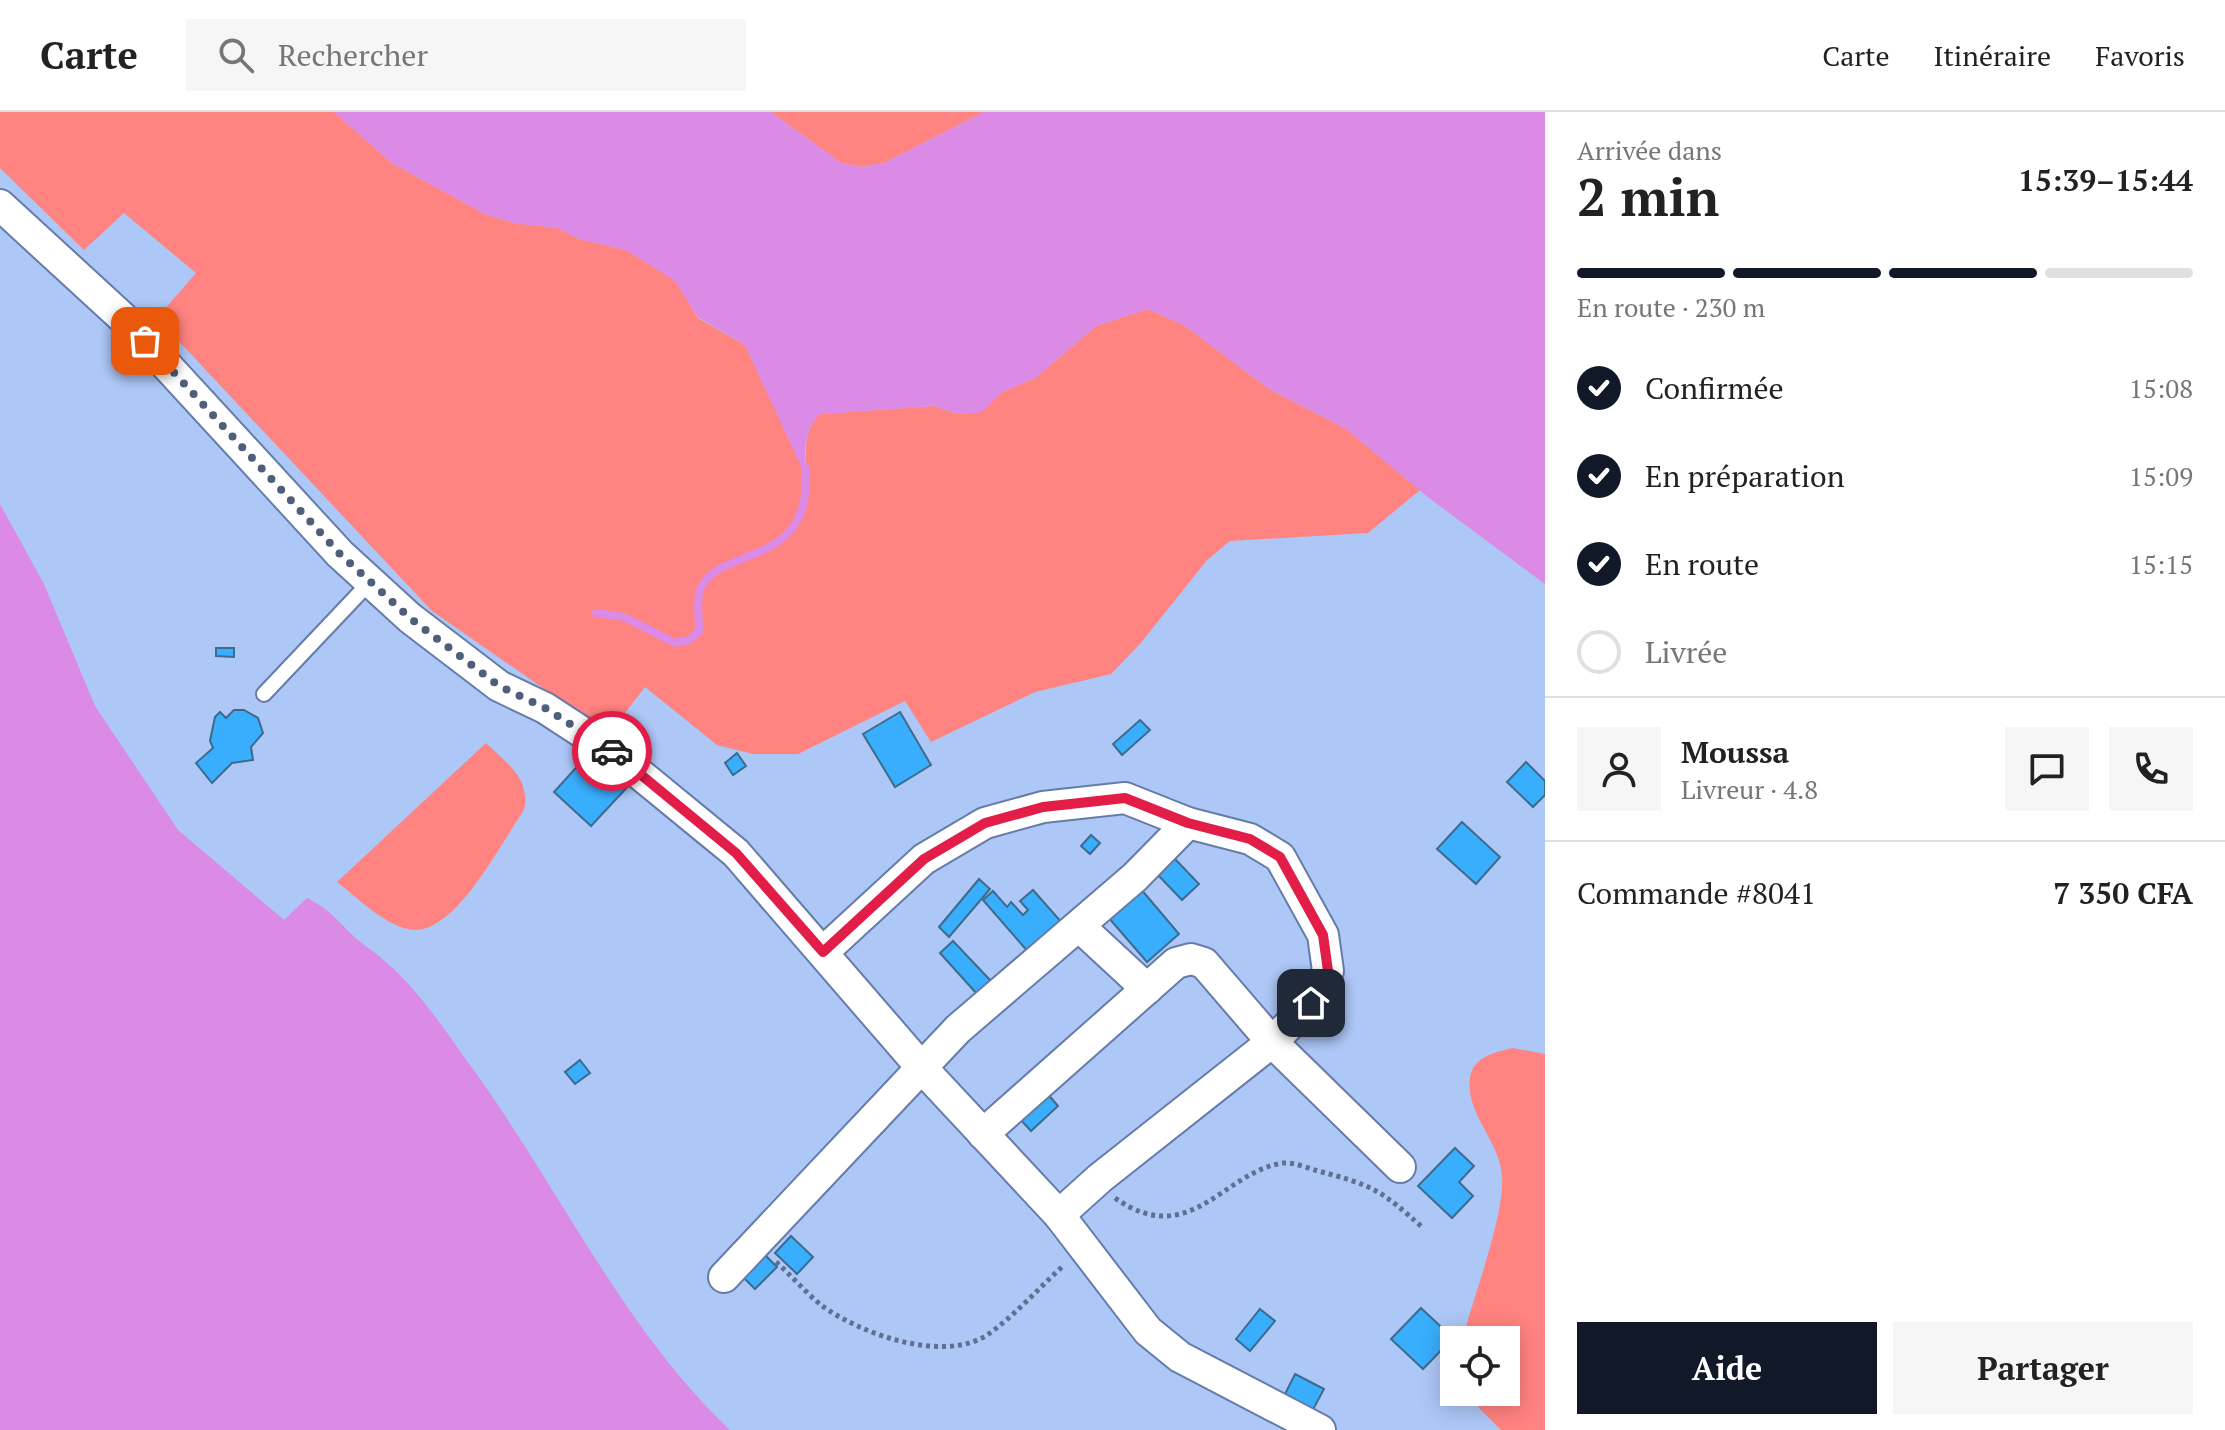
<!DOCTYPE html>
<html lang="fr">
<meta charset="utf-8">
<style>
body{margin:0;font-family:"PT Serif",serif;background:#f6f6f6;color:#222;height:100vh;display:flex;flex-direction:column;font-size:30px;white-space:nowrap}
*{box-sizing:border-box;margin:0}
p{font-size:26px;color:#767676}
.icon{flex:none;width:44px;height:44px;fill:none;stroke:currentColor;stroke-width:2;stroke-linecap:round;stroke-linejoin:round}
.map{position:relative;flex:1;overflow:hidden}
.panel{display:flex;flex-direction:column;background:#fff;width:680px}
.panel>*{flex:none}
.controls{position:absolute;left:1440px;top:1214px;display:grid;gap:16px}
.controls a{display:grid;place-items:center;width:80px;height:80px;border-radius:0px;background:#fff;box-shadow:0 4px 20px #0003;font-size:40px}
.pin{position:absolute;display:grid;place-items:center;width:68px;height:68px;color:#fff;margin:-34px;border-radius:16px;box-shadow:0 4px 12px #0006}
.courier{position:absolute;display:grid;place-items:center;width:80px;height:80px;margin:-40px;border:6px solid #e11d48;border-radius:50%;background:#fff;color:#222;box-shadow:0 2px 10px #0007}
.head em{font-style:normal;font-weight:700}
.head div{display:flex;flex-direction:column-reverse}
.head{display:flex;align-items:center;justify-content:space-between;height:136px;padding:0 32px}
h1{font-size:52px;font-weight:700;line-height:60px}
.bar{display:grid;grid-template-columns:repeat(4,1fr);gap:12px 8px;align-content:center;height:96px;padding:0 32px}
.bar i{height:10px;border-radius:6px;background:#e0e0e0}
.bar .selected{background:#111827}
.bar p{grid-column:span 4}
.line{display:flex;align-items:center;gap:20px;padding:0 32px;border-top:2px solid #e0e0e0}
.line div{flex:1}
.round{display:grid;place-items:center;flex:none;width:84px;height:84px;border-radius:0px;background:#f6f6f6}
ol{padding:0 32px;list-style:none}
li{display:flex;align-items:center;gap:24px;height:88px}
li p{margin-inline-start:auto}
li .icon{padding:8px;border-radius:50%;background:#111827;color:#fff;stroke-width:4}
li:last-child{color:#767676}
li i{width:44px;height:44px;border:4px solid #e0e0e0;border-radius:50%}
.primary-button{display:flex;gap:16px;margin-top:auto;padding:16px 32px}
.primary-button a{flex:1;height:92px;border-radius:0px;background:#111827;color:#fff;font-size:32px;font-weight:700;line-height:92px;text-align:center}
.primary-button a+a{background:#f6f6f6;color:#222}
header{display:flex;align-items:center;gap:48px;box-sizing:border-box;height:112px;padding:0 40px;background:#fff;border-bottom:2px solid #e0e0e0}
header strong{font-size:38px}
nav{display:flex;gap:44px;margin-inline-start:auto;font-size:28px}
.search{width:560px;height:72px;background:#f6f6f6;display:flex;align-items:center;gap:20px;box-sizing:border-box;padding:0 28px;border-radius:0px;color:#767676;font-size:30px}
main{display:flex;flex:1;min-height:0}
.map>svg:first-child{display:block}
.green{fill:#ff8380}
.water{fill:#db8ae5}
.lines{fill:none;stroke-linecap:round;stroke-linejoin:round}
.stream{stroke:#db8ae5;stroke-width:8}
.building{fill:#39aefc;stroke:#3e6b8d;stroke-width:2}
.lane-casing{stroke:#657ca9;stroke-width:18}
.street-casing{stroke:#657ca9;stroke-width:34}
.path{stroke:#5f7090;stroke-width:5;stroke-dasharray:4 4;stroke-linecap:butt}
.lane{stroke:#fff;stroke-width:14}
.street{stroke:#fff;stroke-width:30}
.done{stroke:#4f5e7b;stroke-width:8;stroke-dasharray:0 14.4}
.route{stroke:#e11d48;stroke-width:10}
</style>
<header>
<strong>Carte</strong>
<div class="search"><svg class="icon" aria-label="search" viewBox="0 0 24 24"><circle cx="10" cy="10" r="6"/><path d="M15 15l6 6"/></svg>Rechercher</div>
<nav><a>Carte</a><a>Itinéraire</a><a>Favoris</a></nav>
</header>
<main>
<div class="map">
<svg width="1545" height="1318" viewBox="0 0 1545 1318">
<rect width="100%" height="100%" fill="#adc7f7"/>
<g class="green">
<path d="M0,0H334L392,51L485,102L514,111L558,116L579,127L626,138L676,169L698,206L745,233L805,361C807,338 802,319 820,302L934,294L958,302L981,300L1002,280L1035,266L1096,214L1147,197L1184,213L1269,277L1345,316L1420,378L1368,421L1230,429L1207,448L1140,532L1111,562L1035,580L931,630L905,589L798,642H753L717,633L645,575L609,622L432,499L157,206L196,161L124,101L84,138L0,56Z"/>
<path d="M771,0H984L884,51L862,55L841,51Z"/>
<path d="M486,631C506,651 531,666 524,698C502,729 458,818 415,818C388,817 358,786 337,770Z"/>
<path d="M1513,936L1545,942V1318H1501L1479,1296L1472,1280H1506V1228H1466V1215C1476,1178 1505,1101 1502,1064C1500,1029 1465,1001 1470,966C1473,945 1495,940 1513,936Z"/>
</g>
<g class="water">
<path d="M334,0H771L841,51L862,55L884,51L984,0H1545V472L1429,386L1345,316L1269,277L1184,213L1147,197L1096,214L1035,266L1002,280L982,300L958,302L934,294L820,302C802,319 805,340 805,363L745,233L698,205L675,169L626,138L579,127L558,116L514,111L485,102L392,51Z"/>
<path d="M0,392L44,472L95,594L178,718L284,808L307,786C336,800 343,818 367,835C411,866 439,910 470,953C557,1072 623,1217 730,1318H0Z"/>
</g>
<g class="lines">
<path class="stream" d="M596,501L624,505L675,531L689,528L699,519C699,507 697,492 699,481C713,431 815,461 805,356"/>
</g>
<g class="building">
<path d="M216,536H234V545L216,544Z"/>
<path d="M234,598H244L258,606L263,621L251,635L253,648L232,651L212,671L196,651L213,636L210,629L215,605L220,600L226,606Z"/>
<path d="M900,600L931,653L895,675L863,622Z"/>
<path d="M1140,608L1150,618L1122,643L1113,632Z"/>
<path d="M594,636L632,670L591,714L554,680Z"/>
<path d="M737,641L746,654L733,663L725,651Z"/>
<path d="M1526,650L1545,669V683L1533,695L1507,670Z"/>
<path d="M1462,710L1500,745L1476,772L1437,737Z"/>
<path d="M1091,723L1100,731L1090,742L1081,734Z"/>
<path d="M1175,747L1199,772L1182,788L1158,763Z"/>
<path d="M979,767L990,777L949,825L939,815Z"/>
<path d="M1140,776L1179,822L1147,850L1108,805Z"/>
<path d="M1033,778L1063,812L1030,842L983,788L993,779L1007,795L1011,790L1023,803L1028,798L1020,789Z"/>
<path d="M953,829L991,869L977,882L940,841Z"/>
<path d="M580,948L590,961L575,972L565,960Z"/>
<path d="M1046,980L1058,994L1031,1019L1019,1006Z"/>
<path d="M1455,1036L1474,1054L1459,1070L1473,1084L1452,1106L1418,1074Z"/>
<path d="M791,1124L813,1145L797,1162L775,1141Z"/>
<path d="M761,1139L777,1155L755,1177L739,1161Z"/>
<path d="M1421,1196L1453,1226L1423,1257L1391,1227Z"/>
<path d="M1260,1197L1275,1209L1250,1239L1236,1227Z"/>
<path d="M1295,1262L1324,1277L1310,1303L1282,1288Z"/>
</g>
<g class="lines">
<g class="lane-casing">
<path id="lane" d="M264,582L370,470"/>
</g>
<g class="street-casing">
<g id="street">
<path d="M0,93L123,206L340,442L410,506L499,574L545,596L614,641L736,741L921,955L1059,1103L1148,1219L1180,1245L1320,1318"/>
<path d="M1079,814L1147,877"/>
<path d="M823,840L924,747L985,711L1043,695L1125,686L1188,711L1250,727L1280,745L1323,823L1328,859L1311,891L1272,930L1100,1066L1059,1103"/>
<path d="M983,1022L1176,851L1191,847L1204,851L1272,930L1400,1055"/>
<path d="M724,1165L958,917L1135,765L1188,711"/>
</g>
</g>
<g class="path">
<path d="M1115,1086C1190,1139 1224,1059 1283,1051C1294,1050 1307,1056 1318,1059C1373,1073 1382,1079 1423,1116"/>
<path d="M776,1150C791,1163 805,1180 821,1193C860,1222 946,1253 990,1221C1016,1202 1039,1176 1063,1154"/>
</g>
<use href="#lane" class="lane"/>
<use href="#street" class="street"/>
</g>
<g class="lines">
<path class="done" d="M145,229L340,442L410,506L499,574L545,596L612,639"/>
<path class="route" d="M612,639L736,741L823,840L924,747L985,711L1043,695L1125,686L1188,711L1250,727L1280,745L1323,823L1328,859L1311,891"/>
</g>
</svg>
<div class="controls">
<a><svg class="icon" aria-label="locate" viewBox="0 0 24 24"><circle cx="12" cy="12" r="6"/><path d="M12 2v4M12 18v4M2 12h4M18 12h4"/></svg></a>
</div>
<div class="pin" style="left:145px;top:229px;background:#ea580c"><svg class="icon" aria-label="bag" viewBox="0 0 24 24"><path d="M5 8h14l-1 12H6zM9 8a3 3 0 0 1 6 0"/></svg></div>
<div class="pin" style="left:1311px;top:891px;background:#1f2937"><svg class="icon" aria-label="home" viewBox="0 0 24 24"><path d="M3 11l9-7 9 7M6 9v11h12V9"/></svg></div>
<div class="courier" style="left:612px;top:639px"><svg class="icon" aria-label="car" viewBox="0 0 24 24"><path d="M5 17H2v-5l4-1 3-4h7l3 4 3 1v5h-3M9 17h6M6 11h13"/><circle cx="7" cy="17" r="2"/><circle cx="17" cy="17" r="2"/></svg></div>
</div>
<section class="panel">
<div class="head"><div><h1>2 min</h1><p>Arrivée dans</p></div><em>15:39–15:44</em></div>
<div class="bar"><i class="selected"></i><i class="selected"></i><i class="selected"></i><i></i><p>En route · 230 m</p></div>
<ol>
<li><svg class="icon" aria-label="check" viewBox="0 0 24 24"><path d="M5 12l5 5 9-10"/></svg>Confirmée<p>15:08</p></li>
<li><svg class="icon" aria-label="check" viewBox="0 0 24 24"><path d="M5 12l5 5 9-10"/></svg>En préparation<p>15:09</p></li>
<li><svg class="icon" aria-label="check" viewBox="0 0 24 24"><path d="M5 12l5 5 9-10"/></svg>En route<p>15:15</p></li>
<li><i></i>Livrée</li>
</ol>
<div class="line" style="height:144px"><a class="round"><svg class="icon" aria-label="person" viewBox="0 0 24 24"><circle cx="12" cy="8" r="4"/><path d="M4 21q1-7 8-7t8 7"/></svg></a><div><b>Moussa</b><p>Livreur · 4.8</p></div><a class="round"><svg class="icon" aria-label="chat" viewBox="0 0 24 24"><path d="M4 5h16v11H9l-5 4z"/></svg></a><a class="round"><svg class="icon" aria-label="phone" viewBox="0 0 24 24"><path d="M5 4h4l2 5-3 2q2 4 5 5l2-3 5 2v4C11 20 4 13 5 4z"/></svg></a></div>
<div class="line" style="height:104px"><div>Commande #8041</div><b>7 350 CFA</b></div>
<div class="primary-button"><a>Aide</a><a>Partager</a></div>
</section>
</main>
